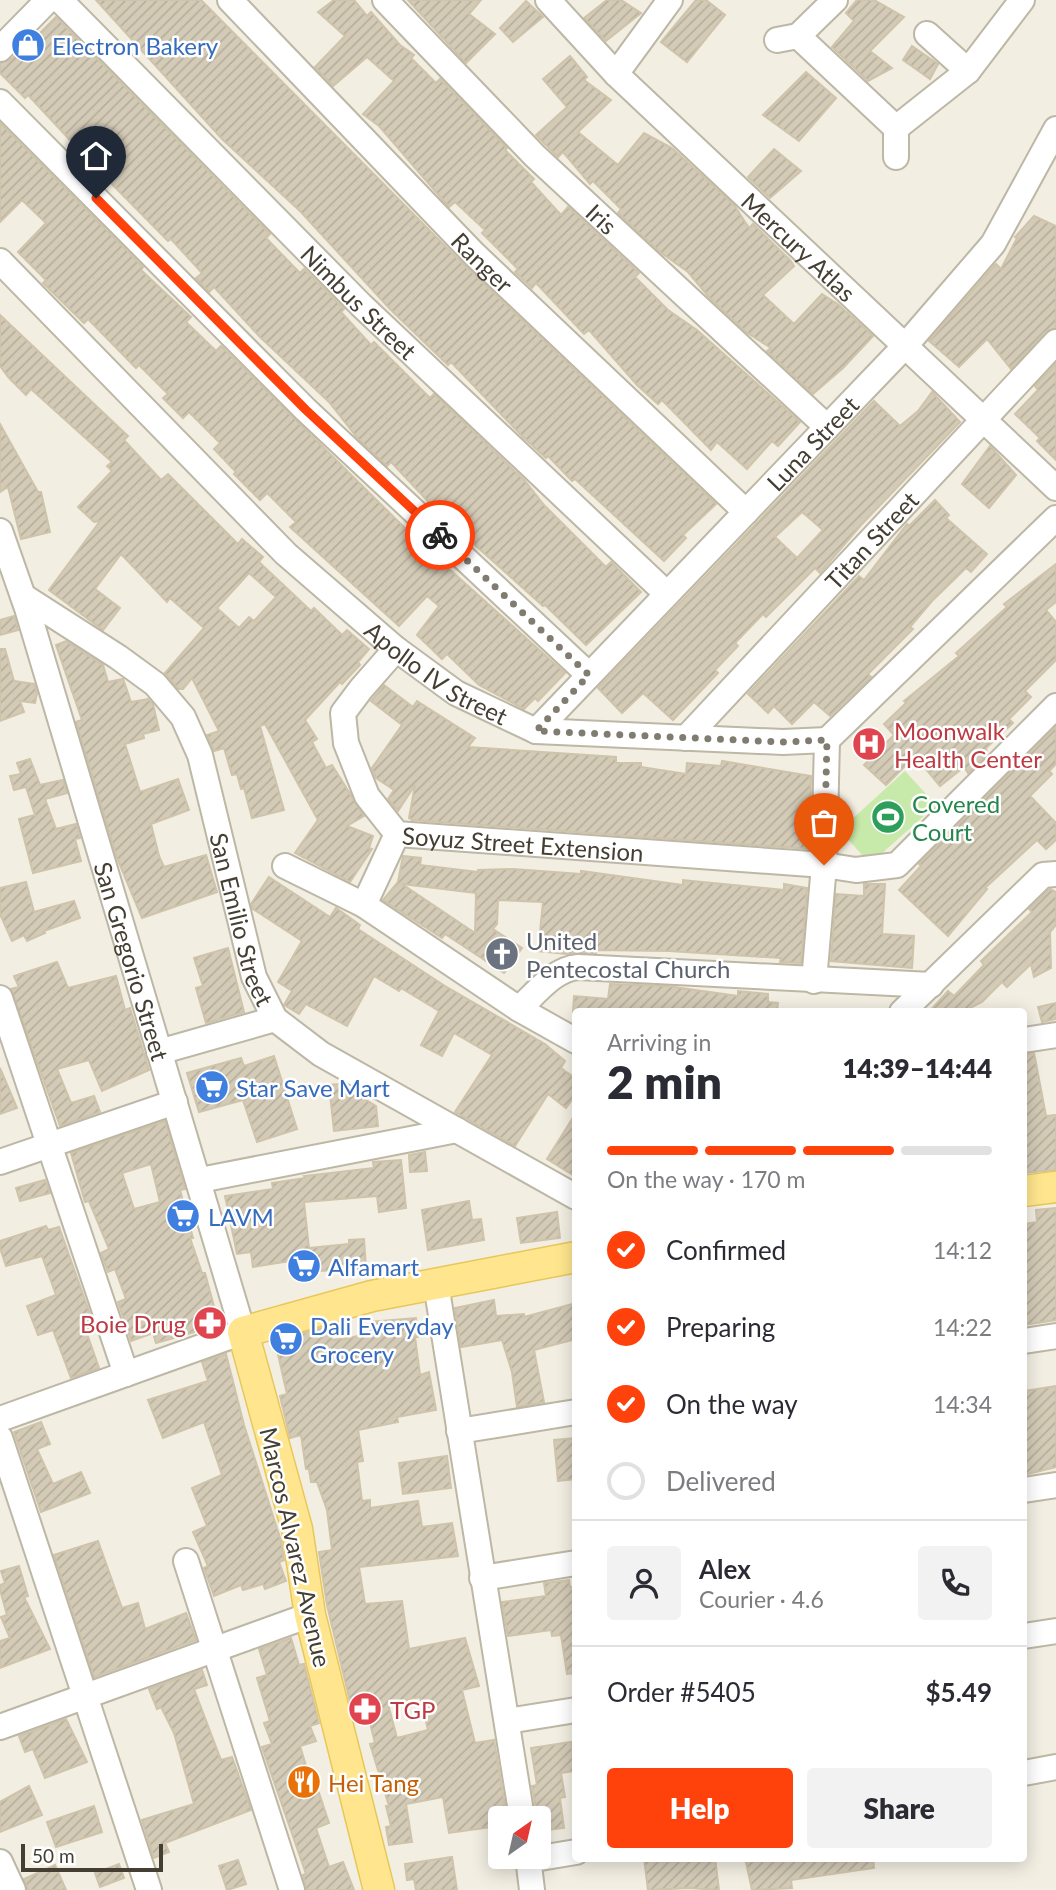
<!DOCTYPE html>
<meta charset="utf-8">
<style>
body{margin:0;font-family:Lato,sans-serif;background:#f2f2f3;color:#2b2b33;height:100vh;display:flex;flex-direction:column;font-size:26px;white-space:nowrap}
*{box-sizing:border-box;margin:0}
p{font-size:23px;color:#7c7c81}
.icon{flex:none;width:38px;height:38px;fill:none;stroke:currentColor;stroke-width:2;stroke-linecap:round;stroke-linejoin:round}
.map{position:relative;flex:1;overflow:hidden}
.details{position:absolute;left:572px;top:1008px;width:455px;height:854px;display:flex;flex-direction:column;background:#fff;border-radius:7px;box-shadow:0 4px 18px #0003}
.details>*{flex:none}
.needle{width:46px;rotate:34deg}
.tools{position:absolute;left:488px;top:1806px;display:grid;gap:14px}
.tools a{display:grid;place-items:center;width:63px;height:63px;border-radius:7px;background:#fff;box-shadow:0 4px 18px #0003;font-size:35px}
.scale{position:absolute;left:21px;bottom:18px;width:142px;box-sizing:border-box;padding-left:7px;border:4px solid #443e33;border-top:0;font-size:19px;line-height:24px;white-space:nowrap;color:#443e33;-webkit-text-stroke:5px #fff;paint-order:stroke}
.pin{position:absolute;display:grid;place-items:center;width:60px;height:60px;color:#fff;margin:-72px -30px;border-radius:50% 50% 50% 0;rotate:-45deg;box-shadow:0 0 7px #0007}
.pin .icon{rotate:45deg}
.courier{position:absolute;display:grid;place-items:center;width:70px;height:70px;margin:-35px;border:5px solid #ff410c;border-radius:50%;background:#fff;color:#222;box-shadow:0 2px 9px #0007}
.overview em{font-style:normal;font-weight:800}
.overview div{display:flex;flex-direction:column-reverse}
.overview{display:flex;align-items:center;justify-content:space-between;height:119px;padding:0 35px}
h1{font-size:46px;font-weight:800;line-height:52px}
.bar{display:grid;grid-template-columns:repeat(4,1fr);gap:10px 7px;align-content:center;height:84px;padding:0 35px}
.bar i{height:9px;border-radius:5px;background:#e1e1e2}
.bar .on{background:#ff410c}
.bar p{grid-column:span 4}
.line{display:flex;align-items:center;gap:18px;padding:0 35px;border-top:2px solid #e1e1e2}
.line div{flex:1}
.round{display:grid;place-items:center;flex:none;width:74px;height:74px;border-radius:7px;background:#f2f2f3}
ol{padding:0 35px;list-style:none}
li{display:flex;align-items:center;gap:21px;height:77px}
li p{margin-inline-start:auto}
li .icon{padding:7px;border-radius:50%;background:#ff410c;color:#fff;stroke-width:4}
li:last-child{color:#7c7c81}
li i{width:38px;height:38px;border:4px solid #e1e1e2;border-radius:50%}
.button{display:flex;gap:14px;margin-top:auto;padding:14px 35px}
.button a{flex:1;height:80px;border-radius:7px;background:#ff410c;color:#fff;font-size:28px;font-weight:800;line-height:80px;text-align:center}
.button a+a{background:#f2f2f3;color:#2b2b33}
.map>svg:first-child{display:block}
.park{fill:#c7e9a9}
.building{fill:url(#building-hatch);stroke:#cfc3aa;stroke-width:2;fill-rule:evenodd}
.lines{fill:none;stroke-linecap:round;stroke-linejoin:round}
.minor-casing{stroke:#bdb7a5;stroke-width:28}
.major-casing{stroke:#e8c75a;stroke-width:33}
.minor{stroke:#fff;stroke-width:24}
.major{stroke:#ffe68e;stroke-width:30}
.done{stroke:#817c70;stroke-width:7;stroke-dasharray:0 12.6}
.route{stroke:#ff410c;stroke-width:9}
.labels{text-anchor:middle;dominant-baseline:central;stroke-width:5;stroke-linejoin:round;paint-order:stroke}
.shop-label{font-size:24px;fill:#366cbe;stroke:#fff;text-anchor:start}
.street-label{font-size:24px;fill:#443e33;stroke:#fff}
.health-label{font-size:24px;fill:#be3a42;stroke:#fff;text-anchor:start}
.leisure-label{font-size:24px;fill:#27864d;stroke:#fff;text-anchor:start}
.worship-label{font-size:24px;fill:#5b616d;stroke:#fff;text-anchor:start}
.food-label{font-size:24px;fill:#c56008;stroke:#fff;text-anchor:start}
</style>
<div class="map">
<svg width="1056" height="1890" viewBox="0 0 1056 1890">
<defs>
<pattern id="building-hatch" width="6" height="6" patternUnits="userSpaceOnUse" patternTransform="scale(1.75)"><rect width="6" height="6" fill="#d4cbb7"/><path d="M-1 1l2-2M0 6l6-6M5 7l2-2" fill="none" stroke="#b7af9e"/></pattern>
</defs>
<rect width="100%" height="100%" fill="#f2eee2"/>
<path class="park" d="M905,771L936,805L870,864L840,830Z"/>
<g class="building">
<path d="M96,0H201L464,265L716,504L683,535L686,538L664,561L575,479L572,481L548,456L546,458L522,436L451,362L448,365L390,309L300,211L222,139Z"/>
<path d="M334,0H354L367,16L371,12L400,45L414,55L411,58L436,83L440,79L507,148L505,150L534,179L531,182L561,215L568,207L639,273L635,277L668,310L697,330L800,422L778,446L772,441L747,469L717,442L711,450L662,400L658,404L637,385L589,330L584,334L536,283L532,288L515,272L518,269L482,233L485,230L455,202L449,207L379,126L363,114L394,81L367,57L333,86L315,67L345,36L318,12Z"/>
<path d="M408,0H481L469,14L495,34L466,63Z"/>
<path d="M607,0H621L641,13L606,41L584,18Z"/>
<path d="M696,0H706L725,15L687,62L661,42Z"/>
<path d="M857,0H874L904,17L870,51L892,68L868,81L832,47L854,21L846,13Z"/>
<path d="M526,1L543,17L513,42L500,28Z"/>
<path d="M56,17L270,234L266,238L300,273L304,269L344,309L341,312L371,345L374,342L430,398L434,394L525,481L544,505L606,567L611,562L641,592L586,645L545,605L543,606L438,512L391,462L387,466L359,440L329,402L260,337L214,287L209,292L196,278L202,273L171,239L168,241L97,169L28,95L25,98L0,73V63L10,60L27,46Z"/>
<path d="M912,46L938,64L930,79L903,60Z"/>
<path d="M570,56L587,77L584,80L611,100L578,132L618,165L644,133L672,148L734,205L749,228L753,224L790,260L794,266L763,295L794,324L822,294L839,305L873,336L843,368L813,394L767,351L771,348L746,332L708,296L688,272L660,252L618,213L621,209L593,181L590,184L563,152L558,157L536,135L567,107L543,79Z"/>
<path d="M806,72L836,98L799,141L763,115Z"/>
<path d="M0,123L143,267L141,270L191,317L186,322L216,351L221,346L419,542L565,673L538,701L535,698L524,709L479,685L447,654L442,659L417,635L439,606L427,596L399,626L290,527L296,522L267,493L260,500L234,474L236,472L214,449L220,443L189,412L183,418L163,398L168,394L139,365L136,368L88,319L84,323L43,283L46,280L18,252L46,223L22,200L0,222Z"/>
<path d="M774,149L801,171L770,198L748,177Z"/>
<path d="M1034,216L1056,226V328L1045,332L1011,369L987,339L959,367L929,341L994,266L996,264L1001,269L1017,238L1015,237Z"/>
<path d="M0,315L128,436L124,440L161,480L168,474L238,544L242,539L263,557L259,562L311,611L314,608L342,635L347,630L369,649L358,662L360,665L342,684L340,682L305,720L317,739L312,742L326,768L332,765L364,816L347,826L373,836L369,848L372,849L350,882L295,853L318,820L265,724L260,726L284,810L252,818L244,788L241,789L237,774L232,775L224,748L214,751L207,735L219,731L192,678L183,689H178L165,673L204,628L170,598L167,602L121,554L95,589L120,608L103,630L49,590L100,521L94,522L78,507L112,471L107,466L112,462L31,389L26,395L9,378L0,366ZM249,573L276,597L254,621L249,617L239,628L217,608Z"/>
<path d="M1056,364V460L1037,441L1040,438L1015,414L1038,390L1035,386Z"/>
<path d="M932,392L960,422L861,525L820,573L815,568L766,617L763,614L735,643L738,646L715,670L718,673L673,720L643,693L622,713L598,688L874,401L900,426L918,411ZM802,512L823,530L797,558L775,537Z"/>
<path d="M0,424L38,492H41L50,532L21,539L8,487L0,492Z"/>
<path d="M990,446L1016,475L989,508L962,484Z"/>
<path d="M935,500L949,515L946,518L987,554L971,572L966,568L932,601L910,627L913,629L868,674L871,677L830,716L814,702L792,724L774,706L768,713L748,694L859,576L864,580L907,524L909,526Z"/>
<path d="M1056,564V602L1046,610L1056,622V660L1025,691L1031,697L1009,719L1013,723L986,748L987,754L968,773L964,767L940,786L915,756L886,785L864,765L894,735L884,724L906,703L904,701L959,656L956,653L1007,607L1004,604Z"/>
<path d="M14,616L18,630L0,635V620Z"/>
<path d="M66,641L103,665L108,682L123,679L131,702L148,699L153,704L159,730L143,734L144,738L125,744L140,792L178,779L189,810L151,824L159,856L164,867L206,855L217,892L142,918L117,858L76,722L82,720L56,645Z"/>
<path d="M0,649H5L14,681L34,684L37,693L35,703L20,701L24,712L0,721Z"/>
<path d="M384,685L413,707L417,701L475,738L468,747L616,757V763H641V767L686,774L687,763L721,766L722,761L811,776L809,849L412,820L409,818L415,785L398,811L388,799L394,790L376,778L372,768L402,725L371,701Z"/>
<path d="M1056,727V764L1049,771L1052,774L1030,796L1056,823V840L1046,849L1037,840L985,888L987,889L948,936L899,890L921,866L919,864Z"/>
<path d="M30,759L40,785L63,780L67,793L45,799L56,829L76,824L80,838L75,839L81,861L33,873L19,819L35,815L26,787L14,790L10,776L21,774L17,763Z"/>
<path d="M403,856L421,858L420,865L478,872V870L513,869L581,874V871L683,885V880L784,890V884L807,888L801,963L780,962L781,958L669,951L596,950V953L567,954L538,951L543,902L498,900L497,924L493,929L522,948L504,973L445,934L442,938L383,900L398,882ZM402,884L476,893L475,933Z"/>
<path d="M269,877L330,917L336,908L360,925L358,929L445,986L545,1044L565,1061L561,1068L576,1079V1094L566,1108L548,1094L515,1146L455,1112L492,1055L454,1033L442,1056L421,1045L439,1011L401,988L399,991L374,976L347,1026L306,1004L299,1014L284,1005L292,991L278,982L302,941L253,909L251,904Z"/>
<path d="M26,882L34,912L74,901L80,918L44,931L45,933L27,941L24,935L12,941L0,914V888Z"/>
<path d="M864,884H885L882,934L914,936L912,968L831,961L836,894L864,896Z"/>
<path d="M1050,889L1056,892V925L1050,932L1051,968L1034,977L1031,964L1007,987L1002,982L982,1002L968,1009L970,1012H929L948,991L954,996L984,965L981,961L1032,912L1029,909Z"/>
<path d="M228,948L244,1012L206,1023L196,988L203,986L194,958Z"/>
<path d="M57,962L68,988L116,976L125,1010L130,1008L149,1070L102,1091L89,1060L57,1069L71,1103L94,1096L100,1112L60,1126L11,989L19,987L14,976Z"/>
<path d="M610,984L667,986L738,996V991L768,994V1002L778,1003L777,1012H628L627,1008V1012H573L574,996L608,999Z"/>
<path d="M1056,1003V1019L1042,1022L1038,1007Z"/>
<path d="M1034,1053L1046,1116L1056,1115V1170L1024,1173V1055Z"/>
<path d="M274,1056L297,1129L257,1142L243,1100L199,1112L187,1073L241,1058L244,1066Z"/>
<path d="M0,1068L17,1108L0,1114Z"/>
<path d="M340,1084L376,1106L378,1126L334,1131L329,1085Z"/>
<path d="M576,1113V1177L547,1159Z"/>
<path d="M165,1121L185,1189L180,1190L193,1238H190L202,1273H205L219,1325L156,1343L153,1333L131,1341L118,1302L126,1299L115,1269L108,1272L101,1253L109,1249L89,1201L85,1202L71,1153ZM151,1164L160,1202L134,1209L122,1173Z"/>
<path d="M425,1152L427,1171L410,1172L409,1155Z"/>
<path d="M401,1160L406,1208L379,1212L377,1196L304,1202L309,1248L349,1244V1240L364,1239L366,1269L291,1272L290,1261L253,1267L251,1252L237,1254L225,1196L273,1189L272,1183L305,1178L304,1176L374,1168L373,1162Z"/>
<path d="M45,1180L50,1193L20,1201L16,1188Z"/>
<path d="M469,1201L472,1220L481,1219L484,1240L428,1250L422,1210Z"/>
<path d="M1056,1208V1320L1024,1325V1224L1037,1222L1036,1210Z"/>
<path d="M557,1212L560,1238L521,1243L517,1218Z"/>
<path d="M46,1226L48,1230L59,1227L95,1328L86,1331L99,1368L71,1378L53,1330L38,1335L27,1306L56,1295L42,1256L6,1266L0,1248V1241Z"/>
<path d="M494,1300L496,1316L524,1314V1317L576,1303V1339L534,1350L544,1402L517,1407L512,1372L502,1340L461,1347L455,1308Z"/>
<path d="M416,1318L418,1337H415L420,1375L429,1372L436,1410L397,1417L398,1422L358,1430L363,1461L357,1462L362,1501L370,1500V1508L418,1501L422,1527L452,1523L458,1556L359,1567L365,1604L402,1601L409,1649L465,1638L479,1686L462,1690L475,1743L494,1740L507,1818H500V1826L449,1833L443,1797L406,1804L412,1842L389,1845L386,1827L391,1826L386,1806H389L370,1744L375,1743L367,1711L353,1714L327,1605L319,1552L332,1550L327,1510L317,1482H311L309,1469H306L301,1435L290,1438L280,1396L287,1394L275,1341L330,1326L332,1340L349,1338L371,1333L370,1322ZM420,1697L428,1730L397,1738L388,1704Z"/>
<path d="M226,1354L244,1425L281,1541L284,1560L279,1562L286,1581L265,1589L263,1584L243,1590L241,1585L214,1596L204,1568L208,1566L193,1532L207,1526L192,1488L222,1475L204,1422L163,1438L148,1400L208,1381L202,1362Z"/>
<path d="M1056,1386V1467L1024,1475V1391Z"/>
<path d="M41,1422L50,1444L37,1449L53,1484L81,1472L90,1493L41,1512L14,1432Z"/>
<path d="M576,1438V1479L558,1481L554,1440Z"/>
<path d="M447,1456L451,1488L403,1494L399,1463Z"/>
<path d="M98,1541L122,1608L138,1603L145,1629L186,1613L196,1640L94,1677L54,1555Z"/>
<path d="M19,1566L28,1596L24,1597L50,1649L0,1668V1641L10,1638L1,1617L7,1615L0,1590V1585L5,1583L1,1571Z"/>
<path d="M569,1580L570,1587H576V1673L567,1674L561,1635L552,1636L551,1630L508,1636L502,1602L546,1596L544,1583Z"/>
<path d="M291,1638L299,1665L304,1664L319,1723L310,1726L316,1741L300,1746L315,1795L319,1793L329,1823L316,1828L329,1867L343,1862L354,1890H306L303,1875L306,1874L262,1747L272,1744L264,1723L270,1721L257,1678L267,1675L259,1649Z"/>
<path d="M202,1670L207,1685L194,1689L221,1760L232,1757L251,1810L165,1843L169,1852L154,1858L142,1820L194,1804L174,1733L161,1707L157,1709L149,1689Z"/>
<path d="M66,1719L87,1762L45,1778L33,1749L25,1752L19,1736Z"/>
<path d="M571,1742L575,1771L561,1773L565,1797L560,1798L564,1828L540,1831L532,1786L537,1785L531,1748Z"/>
<path d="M29,1786L42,1815L0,1832V1802Z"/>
<path d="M94,1806L102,1832L56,1847L47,1822Z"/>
<path d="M452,1857L457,1890H416L414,1879L407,1880L405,1864Z"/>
<path d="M644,1858H715L719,1890L689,1888L648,1890Z"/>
<path d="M745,1858H873L874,1868L791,1880L792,1888L752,1890Z"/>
<path d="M238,1860L246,1884L227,1890L219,1866Z"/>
<path d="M119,1864L124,1878L100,1887L95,1873Z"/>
<path d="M55,1865L66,1890H28L24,1879Z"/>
</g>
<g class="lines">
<g class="minor-casing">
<g id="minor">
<path id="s1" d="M60,0L361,305L667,594"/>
<path id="s2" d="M230,0L474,254L746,512"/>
<path id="s3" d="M385,0L535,156L827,427"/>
<path id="s4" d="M548,0L616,74L1056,488"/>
<path d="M927,34L968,71"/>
<path d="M798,36L896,128L968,71L1022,0"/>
<path d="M798,36L835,0"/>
<path d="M777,40L798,36"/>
<path d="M0,49L48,0"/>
<path d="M616,74L670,0"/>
<path d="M0,102L306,410L589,675"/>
<path d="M896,157V128"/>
<path id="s5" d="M0,261L286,554L396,649L456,693L536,731L783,742L827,740L1056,518"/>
<path id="s6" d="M0,531L27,608L243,1332L0,1419"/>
<path id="s7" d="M23,596L118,657L155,684L183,717L200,755L254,977L275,1019L321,1054L576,1197"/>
<path id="s8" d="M396,649L361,689L343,713L346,743L367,796L397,834L824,865L856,870L897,865L1056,706"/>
<path id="s9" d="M536,731L905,346L993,244L1056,129"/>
<path id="s10" d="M686,738L1056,342"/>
<path d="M285,866L364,905L519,1009L576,1041"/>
<path d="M364,905L397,834"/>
<path d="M814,981L824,865L827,740"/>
<path d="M0,998L126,1374"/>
<path d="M519,1009C536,993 554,969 578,967L931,985"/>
<path d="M902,1012L1043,875L1056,874"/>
<path d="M1024,1040L1056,1035"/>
<path d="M159,1052L275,1019"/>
<path d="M0,1162L175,1102"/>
<path d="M200,1180L457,1130"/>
<path d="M436,1284L522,1818"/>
<path d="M1024,1341L1056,1336"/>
<path d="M459,1431L576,1412"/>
<path d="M0,1438L149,1890"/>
<path d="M1024,1490L1056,1485"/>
<path d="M186,1561L292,1890"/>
<path d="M482,1578L576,1563"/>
<path d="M1024,1636L1056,1631"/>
<path d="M508,1721L576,1710"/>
<path d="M0,1727L310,1615"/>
<path d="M1024,1773L1056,1767"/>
<path d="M528,1857L532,1890"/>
<path d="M528,1860L576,1852"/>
<path d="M0,1862L13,1890"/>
</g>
</g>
<g class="major-casing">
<g id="major">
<path d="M1024,1191L1056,1187"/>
<path d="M379,1890L310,1615L297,1529L243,1332L372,1296L576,1257"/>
</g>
</g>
<use href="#minor" class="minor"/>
<use href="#major" class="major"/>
</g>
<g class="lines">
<path class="done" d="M440,535L589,675L536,731L783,742L827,740L824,865"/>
<path class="route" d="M96,198L306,410L440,535"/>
</g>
<defs>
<g id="shop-disc" transform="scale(1.75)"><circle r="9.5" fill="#3f7fe0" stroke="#fff"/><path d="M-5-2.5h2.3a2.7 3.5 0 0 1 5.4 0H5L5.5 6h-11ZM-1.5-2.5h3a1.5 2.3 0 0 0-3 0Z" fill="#fff"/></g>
<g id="hospital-disc" transform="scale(1.75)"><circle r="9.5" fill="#e0444e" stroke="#fff"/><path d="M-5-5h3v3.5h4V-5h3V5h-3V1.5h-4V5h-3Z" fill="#fff"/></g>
<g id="stadium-disc" transform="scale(1.75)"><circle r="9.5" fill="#2e9e5b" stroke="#fff"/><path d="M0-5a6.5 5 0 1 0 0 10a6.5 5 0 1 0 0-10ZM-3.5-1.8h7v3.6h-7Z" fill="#fff"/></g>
<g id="church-disc" transform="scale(1.75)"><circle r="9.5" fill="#6b7280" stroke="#fff"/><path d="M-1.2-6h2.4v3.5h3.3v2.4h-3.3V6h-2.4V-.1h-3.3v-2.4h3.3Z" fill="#fff"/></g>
<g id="supermarket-disc" transform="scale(1.75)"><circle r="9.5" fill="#3f7fe0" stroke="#fff"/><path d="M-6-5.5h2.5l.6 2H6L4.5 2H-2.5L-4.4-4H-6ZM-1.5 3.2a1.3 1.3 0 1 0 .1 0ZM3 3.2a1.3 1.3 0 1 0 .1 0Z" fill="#fff"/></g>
<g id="pharmacy-disc" transform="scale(1.75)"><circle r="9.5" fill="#e0444e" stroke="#fff"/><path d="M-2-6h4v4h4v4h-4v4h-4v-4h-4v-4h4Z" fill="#fff"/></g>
<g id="restaurant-disc" transform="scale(1.75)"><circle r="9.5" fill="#e8710a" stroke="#fff"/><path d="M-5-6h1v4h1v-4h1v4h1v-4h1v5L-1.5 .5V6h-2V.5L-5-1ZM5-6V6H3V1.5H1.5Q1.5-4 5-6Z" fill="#fff"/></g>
</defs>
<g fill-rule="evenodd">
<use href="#shop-disc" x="28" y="45"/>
<use href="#hospital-disc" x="869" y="744"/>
<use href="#stadium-disc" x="888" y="817"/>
<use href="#church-disc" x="502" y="954"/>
<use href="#supermarket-disc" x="212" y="1087"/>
<use href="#supermarket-disc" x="183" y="1216"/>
<use href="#supermarket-disc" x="304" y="1266"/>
<use href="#pharmacy-disc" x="210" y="1323"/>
<use href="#supermarket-disc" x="286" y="1339"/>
<use href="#pharmacy-disc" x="365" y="1709"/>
<use href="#restaurant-disc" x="304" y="1782"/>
</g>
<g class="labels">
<g class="shop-label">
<text x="52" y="45">Electron Bakery</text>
<text x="236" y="1087">Star Save Mart</text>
<text x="208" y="1216">LAVM</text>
<text x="328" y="1266">Alfamart</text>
<text x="310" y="1325">Dali Everyday<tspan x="310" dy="28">Grocery</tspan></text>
</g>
<g class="street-label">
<text stroke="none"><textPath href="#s3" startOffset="308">Iris</textPath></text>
<text stroke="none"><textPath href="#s4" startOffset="352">Mercury Atlas</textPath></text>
<text stroke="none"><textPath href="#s2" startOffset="364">Ranger</textPath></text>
<text stroke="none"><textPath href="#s1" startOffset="425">Nimbus Street</textPath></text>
<text stroke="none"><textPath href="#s9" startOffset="399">Luna Street</textPath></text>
<text stroke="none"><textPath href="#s10" startOffset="271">Titan Street</textPath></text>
<text stroke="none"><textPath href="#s5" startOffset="602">Apollo IV Street</textPath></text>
<text stroke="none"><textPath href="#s8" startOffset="345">Soyuz Street Extension</textPath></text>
<text stroke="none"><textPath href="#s7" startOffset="413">San Emilio Street</textPath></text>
<text stroke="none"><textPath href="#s6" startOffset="450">San Gregorio Street</textPath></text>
<text transform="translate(296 1547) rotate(77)">Marcos Alvarez Avenue</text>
</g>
<g class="health-label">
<text x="894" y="730">Moonwalk<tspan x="894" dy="28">Health Center</tspan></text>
<text x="186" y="1323" text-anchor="end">Boie Drug</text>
<text x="390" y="1709">TGP</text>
</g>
<g class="leisure-label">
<text x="912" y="803">Covered<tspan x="912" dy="28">Court</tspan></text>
</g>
<g class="worship-label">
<text x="526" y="940">United<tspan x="526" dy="28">Pentecostal Church</tspan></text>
</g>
<g class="food-label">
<text x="328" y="1782">Hei Tang</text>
</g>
</g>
</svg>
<div class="tools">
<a><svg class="needle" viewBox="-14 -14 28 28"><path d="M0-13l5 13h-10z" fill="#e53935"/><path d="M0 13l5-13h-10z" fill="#7c7c81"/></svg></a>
</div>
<div class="scale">50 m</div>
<div class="pin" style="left:824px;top:865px;background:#ea580c"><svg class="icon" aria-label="bag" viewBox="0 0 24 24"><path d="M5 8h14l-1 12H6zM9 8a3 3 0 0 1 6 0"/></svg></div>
<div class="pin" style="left:96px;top:198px;background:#1f2937"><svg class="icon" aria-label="home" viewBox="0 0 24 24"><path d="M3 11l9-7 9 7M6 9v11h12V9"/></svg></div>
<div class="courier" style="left:440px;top:535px"><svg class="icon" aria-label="bike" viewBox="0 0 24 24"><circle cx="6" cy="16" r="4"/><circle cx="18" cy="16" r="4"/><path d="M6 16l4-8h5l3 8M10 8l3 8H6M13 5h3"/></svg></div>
<section class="details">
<div class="overview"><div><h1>2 min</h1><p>Arriving in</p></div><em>14:39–14:44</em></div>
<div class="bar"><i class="on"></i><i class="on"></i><i class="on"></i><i></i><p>On the way · 170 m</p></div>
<ol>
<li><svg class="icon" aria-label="check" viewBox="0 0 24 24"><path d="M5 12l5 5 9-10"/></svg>Confirmed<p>14:12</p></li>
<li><svg class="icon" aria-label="check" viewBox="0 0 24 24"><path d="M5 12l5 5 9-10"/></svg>Preparing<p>14:22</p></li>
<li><svg class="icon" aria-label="check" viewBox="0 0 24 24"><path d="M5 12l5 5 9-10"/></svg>On the way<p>14:34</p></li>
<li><i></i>Delivered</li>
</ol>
<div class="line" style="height:126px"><a class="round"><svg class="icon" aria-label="person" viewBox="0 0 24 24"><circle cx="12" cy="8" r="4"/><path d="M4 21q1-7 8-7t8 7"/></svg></a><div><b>Alex</b><p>Courier · 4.6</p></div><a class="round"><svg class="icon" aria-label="phone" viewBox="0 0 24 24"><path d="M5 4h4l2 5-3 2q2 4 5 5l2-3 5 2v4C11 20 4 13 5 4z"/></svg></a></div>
<div class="line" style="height:91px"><div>Order #5405</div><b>$5.49</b></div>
<div class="button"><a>Help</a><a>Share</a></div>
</section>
</div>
